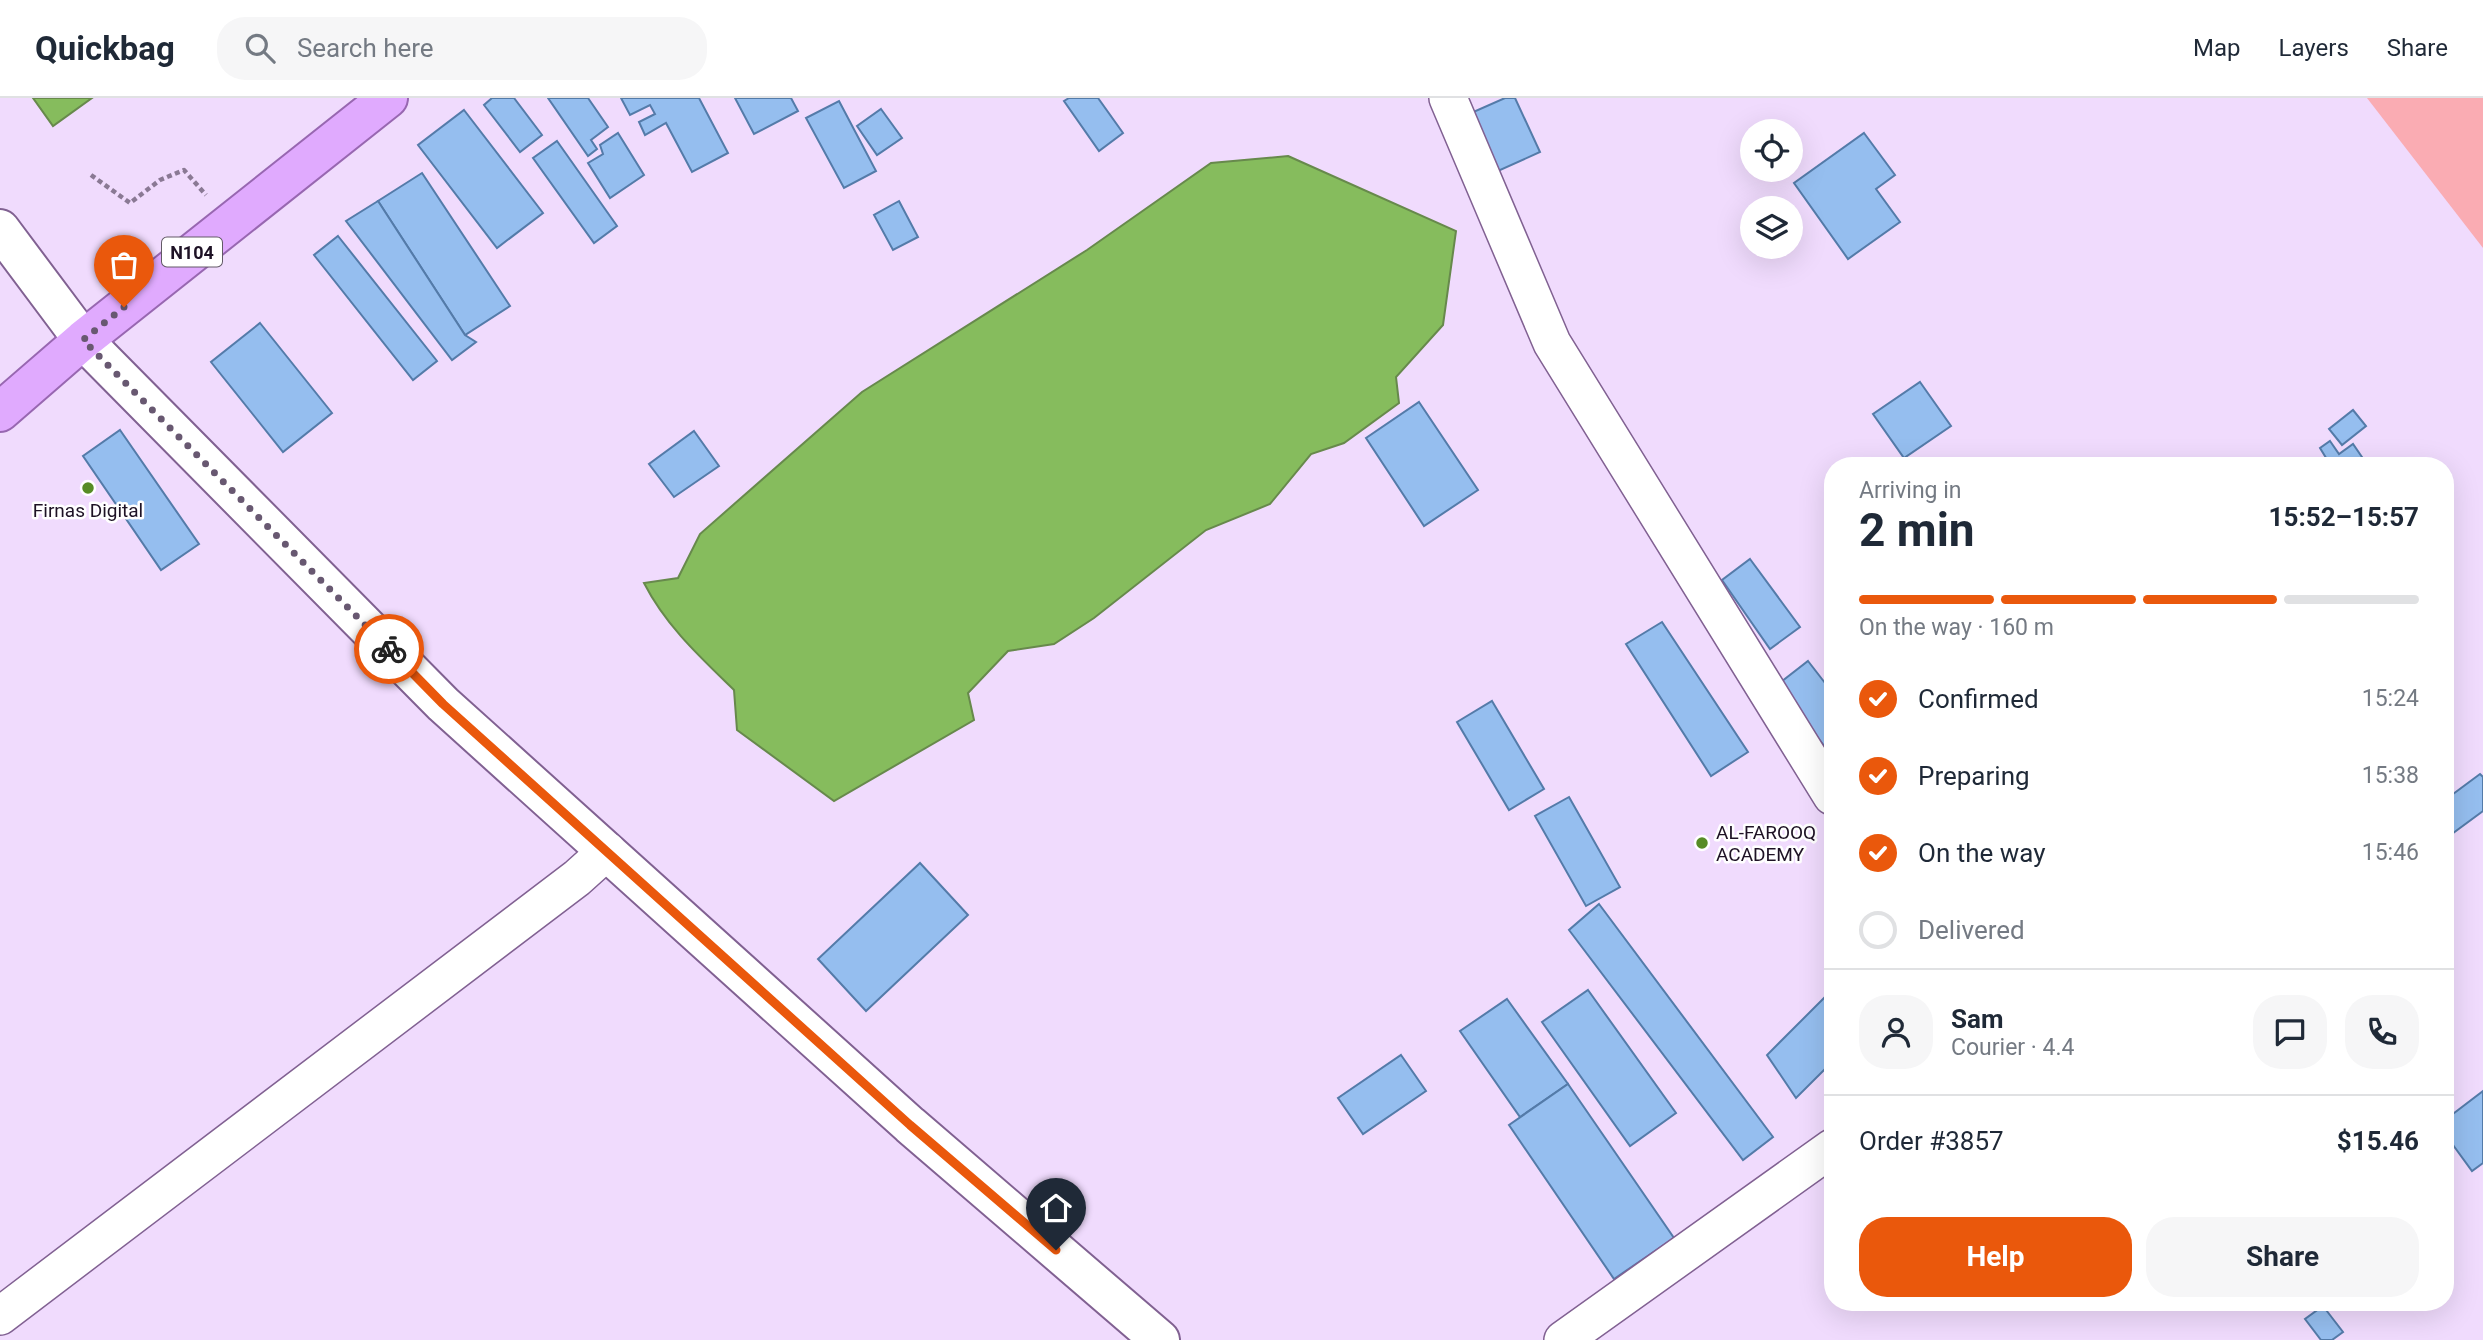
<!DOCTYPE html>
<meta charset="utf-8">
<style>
body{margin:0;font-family:Roboto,sans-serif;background:#f6f6f7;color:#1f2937;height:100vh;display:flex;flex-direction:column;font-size:26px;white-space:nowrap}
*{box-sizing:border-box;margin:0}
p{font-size:23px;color:#747a83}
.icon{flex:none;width:38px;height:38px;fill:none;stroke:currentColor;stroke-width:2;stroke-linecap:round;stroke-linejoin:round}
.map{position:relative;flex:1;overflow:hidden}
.drawer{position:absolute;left:1824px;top:359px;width:630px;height:854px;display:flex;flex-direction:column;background:#fff;border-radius:28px;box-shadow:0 7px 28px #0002}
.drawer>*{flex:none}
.tools{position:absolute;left:1740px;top:21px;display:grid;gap:14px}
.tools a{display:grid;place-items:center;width:63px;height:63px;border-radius:50%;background:#fff;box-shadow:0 7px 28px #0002;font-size:35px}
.pin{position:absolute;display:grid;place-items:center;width:60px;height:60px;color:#fff;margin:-72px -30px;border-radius:50% 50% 50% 0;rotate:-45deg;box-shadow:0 0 7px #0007}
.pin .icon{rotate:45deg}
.courier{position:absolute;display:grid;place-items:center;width:70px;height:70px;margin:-35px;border:5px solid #ea580c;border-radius:50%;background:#fff;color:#222;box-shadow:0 2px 9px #0007}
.summary em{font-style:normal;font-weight:700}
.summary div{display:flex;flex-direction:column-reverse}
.summary{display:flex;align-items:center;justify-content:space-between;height:119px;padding:0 35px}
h1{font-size:46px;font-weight:700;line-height:52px}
.bar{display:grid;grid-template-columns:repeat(4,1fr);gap:10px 7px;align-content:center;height:84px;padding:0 35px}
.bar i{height:9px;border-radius:5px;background:#e0e1e3}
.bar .selected{background:#ea580c}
.bar p{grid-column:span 4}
.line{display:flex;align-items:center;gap:18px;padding:0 35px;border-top:2px solid #e0e1e3}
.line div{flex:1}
.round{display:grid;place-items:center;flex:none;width:74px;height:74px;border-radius:28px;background:#f6f6f7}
ol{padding:0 35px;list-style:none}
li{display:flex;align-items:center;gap:21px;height:77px}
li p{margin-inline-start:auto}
li .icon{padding:7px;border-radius:50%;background:#ea580c;color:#fff;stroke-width:4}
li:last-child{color:#747a83}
li i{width:38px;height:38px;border:4px solid #e0e1e3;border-radius:50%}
.cta{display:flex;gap:14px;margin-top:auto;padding:14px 35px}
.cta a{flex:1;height:80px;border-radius:28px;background:#ea580c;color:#fff;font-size:28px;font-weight:700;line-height:80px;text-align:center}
.cta a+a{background:#f6f6f7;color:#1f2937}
header{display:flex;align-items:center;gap:42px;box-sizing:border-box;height:98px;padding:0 35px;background:#fff;border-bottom:2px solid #e0e1e3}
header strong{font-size:33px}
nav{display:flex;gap:38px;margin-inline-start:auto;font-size:24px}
.search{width:490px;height:63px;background:#f6f6f7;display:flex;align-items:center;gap:18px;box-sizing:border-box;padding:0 24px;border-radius:28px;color:#747a83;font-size:26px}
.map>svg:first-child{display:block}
.green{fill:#faacb3}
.water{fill:#86bc5d;stroke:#67894c;stroke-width:2}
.building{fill:#95beef;stroke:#547ba9;stroke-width:2}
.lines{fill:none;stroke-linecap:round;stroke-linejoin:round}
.minor-casing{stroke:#816192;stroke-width:40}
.tertiary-casing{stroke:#816192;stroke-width:42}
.secondary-casing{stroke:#816192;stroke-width:42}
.trunk-casing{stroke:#9867b1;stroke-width:42}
.path{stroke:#8a7994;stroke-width:4.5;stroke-dasharray:5 3.5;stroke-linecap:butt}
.minor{stroke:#fff;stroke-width:37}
.tertiary{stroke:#fff;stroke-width:38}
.secondary{stroke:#fff;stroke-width:38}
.trunk{stroke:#e0aafe;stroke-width:38}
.done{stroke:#685871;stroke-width:7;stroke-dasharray:0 12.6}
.route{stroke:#ea580c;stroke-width:9}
.poi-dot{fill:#578c25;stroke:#fff;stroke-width:2.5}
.labels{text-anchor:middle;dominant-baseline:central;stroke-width:5;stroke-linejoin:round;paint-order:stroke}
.shield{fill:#fff;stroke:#625966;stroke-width:2}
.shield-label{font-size:18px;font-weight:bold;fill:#1e1225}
.poi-label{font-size:19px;fill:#1e1225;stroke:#fff}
</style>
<header>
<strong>Quickbag</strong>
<div class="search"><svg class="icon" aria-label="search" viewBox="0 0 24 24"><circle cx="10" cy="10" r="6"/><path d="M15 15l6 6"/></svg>Search here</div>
<nav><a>Map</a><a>Layers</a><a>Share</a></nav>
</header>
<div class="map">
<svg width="2483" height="1242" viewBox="0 0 2483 1242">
<rect width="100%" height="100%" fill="#f0dbfd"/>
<path class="green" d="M2367,0H2483V150Z"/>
<g class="water">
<path d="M33,0H92L53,28Z"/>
<path d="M1288,58L1456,133L1443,227L1396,279L1399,305L1344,345L1311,356L1270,406L1206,432L1094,520L1054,546L1008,553L968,595L974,622L834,703L737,632L734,592C700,559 666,528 644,485L678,480L700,436L862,294L1087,152L1211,65Z"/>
</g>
<g class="building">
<path d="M492,0H514L542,37L520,54L484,7Z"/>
<path d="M548,0H588L608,29L591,42L597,51L588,58Z"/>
<path d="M621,0H699L728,55L692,74L666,25L645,37L639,24L655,16L650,7L630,17Z"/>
<path d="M735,0H791L798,13L754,36Z"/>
<path d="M1069,0H1098L1123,35L1099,53L1064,3Z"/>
<path d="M1505,0H1515L1540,54L1498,73L1471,15Z"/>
<path d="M839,3L876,73L844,90L806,20Z"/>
<path d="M881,11L902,40L877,57L857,28Z"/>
<path d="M464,12L543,115L497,150L418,47Z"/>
<path d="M618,35L644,77L610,100L588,65L603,56L600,47Z"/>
<path d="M1864,35L1895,77L1876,91L1900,124L1848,161L1794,85Z"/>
<path d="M557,43L617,128L594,145L533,60Z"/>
<path d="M422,75L510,208L465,237L378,103Z"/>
<path d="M378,103L465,237L476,244L452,262L346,123Z"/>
<path d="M899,103L918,139L893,152L874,117Z"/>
<path d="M338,138L437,263L413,282L314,157Z"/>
<path d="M260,225L332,315L283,354L211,264Z"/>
<path d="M1920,284L1951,328L1904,360L1873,316Z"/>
<path d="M1419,304L1478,392L1424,428L1366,340Z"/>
<path d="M2353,312L2366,328L2342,347L2329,331Z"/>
<path d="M120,332L199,446L161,472L83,358Z"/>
<path d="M694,333L719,368L674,399L649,366Z"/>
<path d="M2330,343L2339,356L2353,346L2364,362L2356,368H2331L2320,350Z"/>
<path d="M1750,461L1800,529L1770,551L1722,482Z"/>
<path d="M1662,524L1748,654L1711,678L1626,546Z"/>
<path d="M1808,563L1832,594V658L1777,587Z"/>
<path d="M1492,603L1544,691L1509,712L1457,624Z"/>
<path d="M2480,676L2483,679V713L2445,741V702Z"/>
<path d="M1569,699L1620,789L1586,808L1535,718Z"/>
<path d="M920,765L968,817L866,913L818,861Z"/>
<path d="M1599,806L1773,1039L1743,1062L1569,832Z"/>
<path d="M1588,892L1676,1015L1630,1048L1542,924Z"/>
<path d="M1832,892V964L1796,1000L1767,957Z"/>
<path d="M1507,901L1568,986L1520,1019L1460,933Z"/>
<path d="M1401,957L1426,993L1363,1036L1338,1000Z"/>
<path d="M1568,986L1674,1140L1614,1181L1509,1027Z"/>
<path d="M2483,993V1065L2472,1073L2445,1036V1022Z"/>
<path d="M2323,1208L2343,1234L2332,1242H2321L2305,1221Z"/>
</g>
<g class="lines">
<g class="minor-casing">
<g id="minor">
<path d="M1448,0L1552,245L1832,698"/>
<path d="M0,1218L577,780L607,753"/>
<path d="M1563,1242L1832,1050"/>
</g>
</g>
<g class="tertiary-casing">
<path id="tertiary" d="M0,131L83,242"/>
</g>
<g class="secondary-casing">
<path id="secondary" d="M83,242L443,606L910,1027L1160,1242"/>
</g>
<g class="trunk-casing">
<path id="trunk" d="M0,314L83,242L388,0"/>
</g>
<path class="path" d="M91,77L130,105L160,82L184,72L206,97"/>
<use href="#minor" class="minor"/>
<use href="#tertiary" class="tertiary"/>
<use href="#secondary" class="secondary"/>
<use href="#trunk" class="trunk"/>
</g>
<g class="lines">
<path class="done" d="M124,209L83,242L389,551"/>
<path class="route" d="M389,551L443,606L910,1027L1056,1152"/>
</g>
<g class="poi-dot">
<circle cx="88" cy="390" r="7"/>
<circle cx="1702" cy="745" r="7"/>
</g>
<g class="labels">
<rect class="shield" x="162" y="139.5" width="60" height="29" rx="5"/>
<g class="shield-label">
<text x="192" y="154">N104</text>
</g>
<g class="poi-label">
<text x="88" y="412">Firnas Digital</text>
<text x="1716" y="734" text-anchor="start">AL-FAROOQ<tspan x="1716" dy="22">ACADEMY</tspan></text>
</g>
</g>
</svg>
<div class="tools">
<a><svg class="icon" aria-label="locate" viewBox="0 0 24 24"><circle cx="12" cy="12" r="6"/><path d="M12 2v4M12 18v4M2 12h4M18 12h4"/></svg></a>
<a><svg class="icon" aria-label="layers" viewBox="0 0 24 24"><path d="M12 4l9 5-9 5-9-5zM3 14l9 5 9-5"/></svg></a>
</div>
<div class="pin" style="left:124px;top:209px;background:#ea580c"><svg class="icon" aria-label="bag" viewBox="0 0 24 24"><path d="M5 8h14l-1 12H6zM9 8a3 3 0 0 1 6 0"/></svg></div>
<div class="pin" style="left:1056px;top:1152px;background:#1f2937"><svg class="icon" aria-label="home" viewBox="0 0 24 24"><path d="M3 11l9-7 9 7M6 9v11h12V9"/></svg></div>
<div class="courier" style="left:389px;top:551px"><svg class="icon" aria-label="bike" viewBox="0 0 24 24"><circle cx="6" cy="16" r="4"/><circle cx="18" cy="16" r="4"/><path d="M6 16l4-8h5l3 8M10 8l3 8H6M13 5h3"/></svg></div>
<section class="drawer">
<div class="summary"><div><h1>2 min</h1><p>Arriving in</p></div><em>15:52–15:57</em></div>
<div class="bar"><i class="selected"></i><i class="selected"></i><i class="selected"></i><i></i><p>On the way · 160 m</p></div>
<ol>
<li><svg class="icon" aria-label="check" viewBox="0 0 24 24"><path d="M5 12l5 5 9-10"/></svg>Confirmed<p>15:24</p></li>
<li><svg class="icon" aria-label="check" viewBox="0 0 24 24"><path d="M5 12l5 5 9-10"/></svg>Preparing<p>15:38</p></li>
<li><svg class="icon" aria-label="check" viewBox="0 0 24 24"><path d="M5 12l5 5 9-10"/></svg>On the way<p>15:46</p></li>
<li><i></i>Delivered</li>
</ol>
<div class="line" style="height:126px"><a class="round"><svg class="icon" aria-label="person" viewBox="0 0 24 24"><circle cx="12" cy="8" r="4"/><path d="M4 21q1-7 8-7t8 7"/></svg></a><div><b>Sam</b><p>Courier · 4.4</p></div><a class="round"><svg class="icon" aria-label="chat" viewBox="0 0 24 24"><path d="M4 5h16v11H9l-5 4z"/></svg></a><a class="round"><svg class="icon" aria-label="phone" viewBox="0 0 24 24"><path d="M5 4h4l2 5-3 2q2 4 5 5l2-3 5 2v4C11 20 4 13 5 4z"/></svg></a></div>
<div class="line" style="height:91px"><div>Order #3857</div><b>$15.46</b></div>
<div class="cta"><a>Help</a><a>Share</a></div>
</section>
</div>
